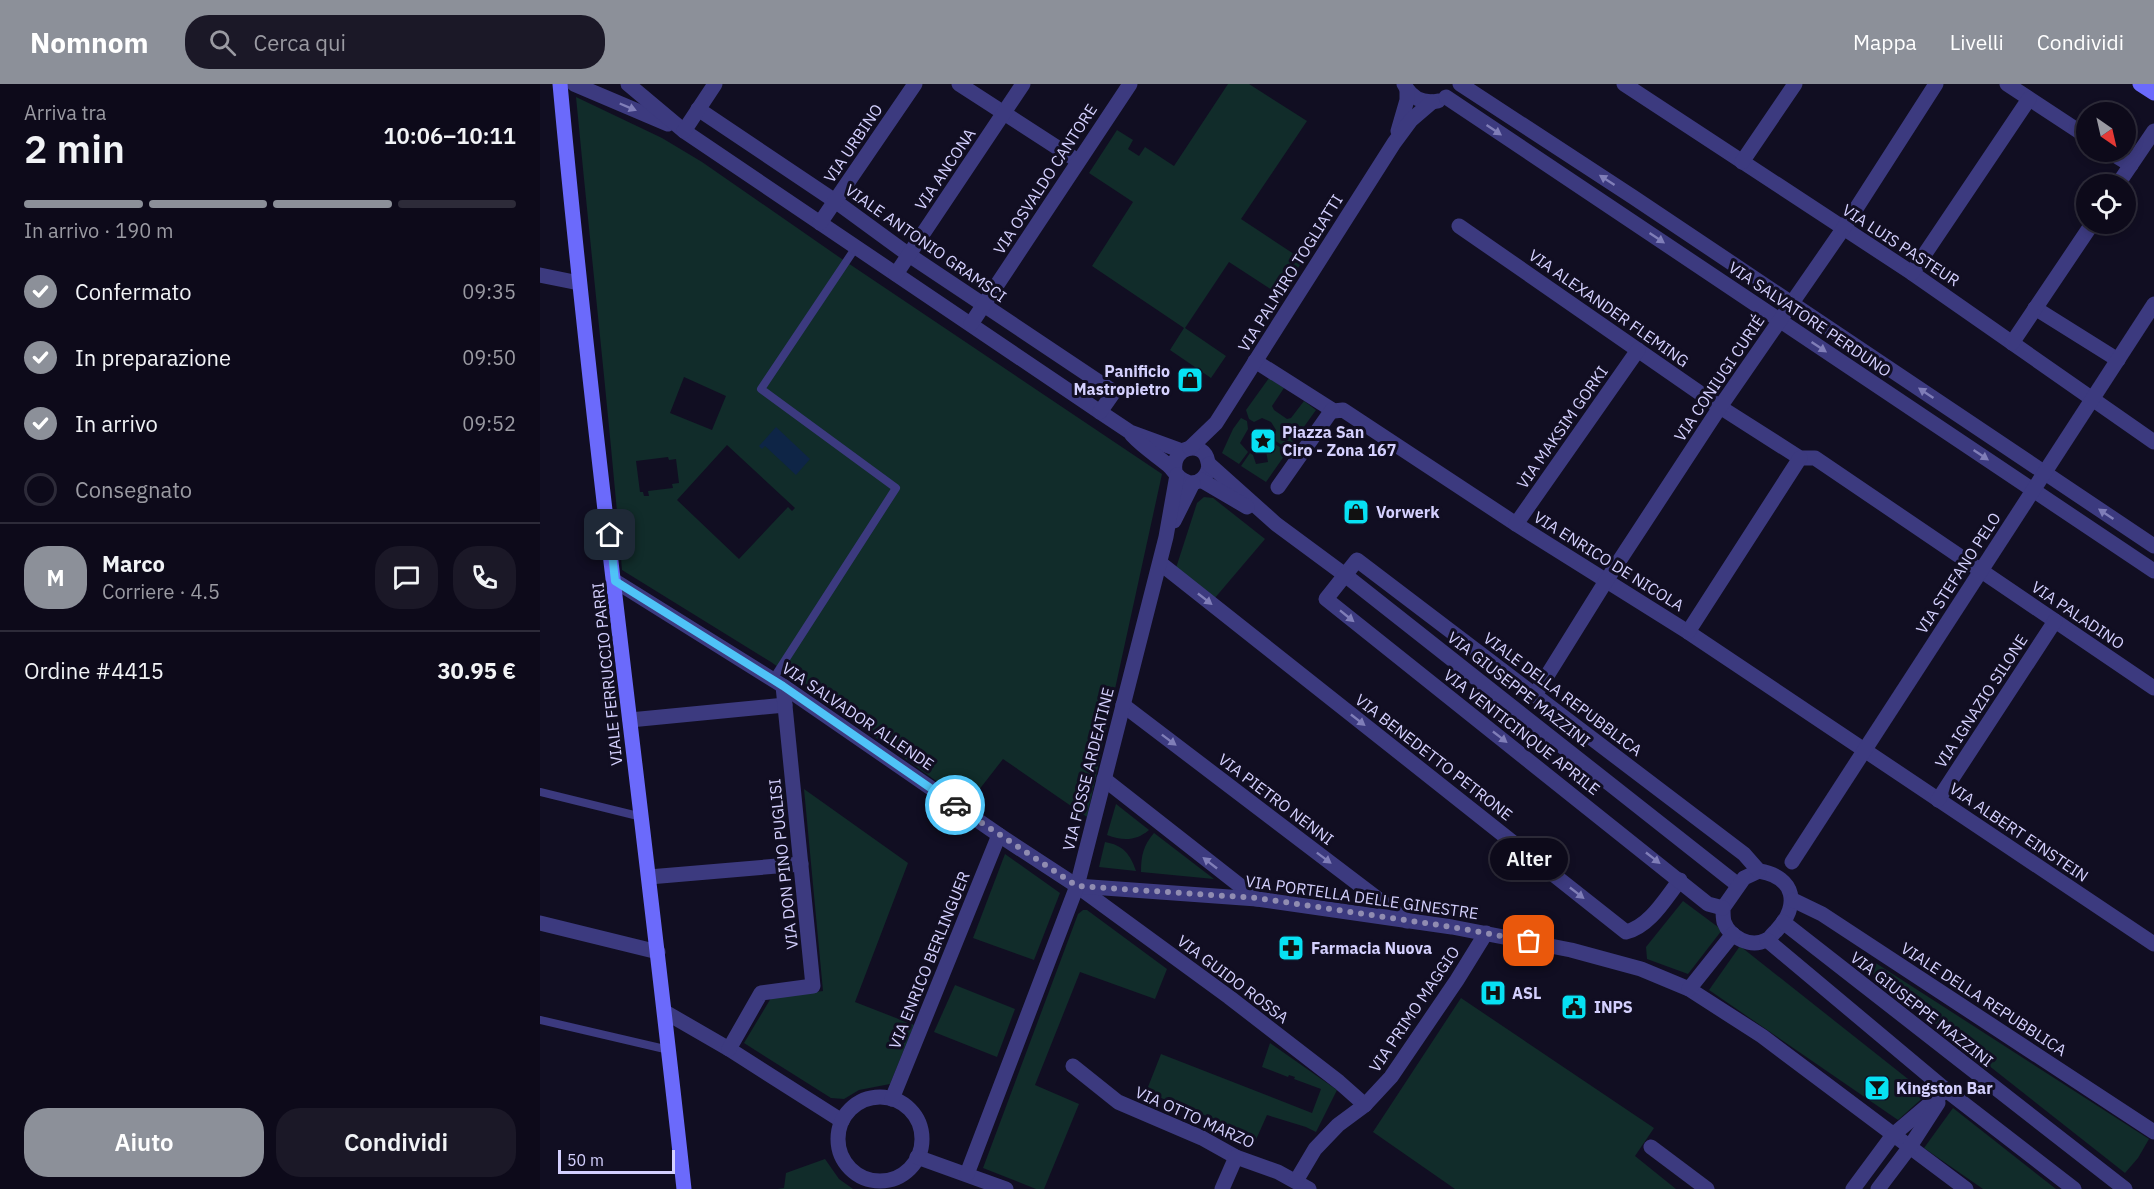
<!DOCTYPE html>
<html lang="it">
<meta charset="utf-8">
<style>
body{margin:0;font-family:"IBM Plex Sans",sans-serif;background:#1b1827;color:#f1f3f6;height:100vh;display:flex;flex-direction:column;font-size:22px;white-space:nowrap}
*{box-sizing:border-box;margin:0}
p{font-size:20px;color:#9a9aa2}
.icon{flex:none;width:33px;height:33px;fill:none;stroke:currentColor;stroke-width:2;stroke-linecap:round;stroke-linejoin:round}
.map{position:relative;flex:1;overflow:hidden}
.sheet{display:flex;flex-direction:column;background:#0d0a1a;width:540px}
.sheet>*{flex:none}
.needle{width:39px;rotate:146deg}
.buttons{position:absolute;left:1536px;top:18px;display:grid;gap:12px}
.buttons a{display:grid;place-items:center;width:60px;height:60px;border-radius:50%;background:#0d0a1a;box-shadow:0 3px 9px #0003,0 0 0 2px #2d2b39;font-size:30px}
.scale{position:absolute;left:18px;bottom:15px;width:117px;box-sizing:border-box;padding-left:6px;border:3px solid #d4d0fe;border-top:0;font-size:16px;line-height:21px;white-space:nowrap;color:#d4d0fe;-webkit-text-stroke:4px #110e22;paint-order:stroke}
.pin{position:absolute;display:grid;place-items:center;width:51px;height:51px;color:#fff;margin:-26px;border-radius:12px;box-shadow:0 3px 9px #0006}
.courier{position:absolute;display:grid;place-items:center;width:60px;height:60px;margin:-30px;border:4px solid #4fc3f7;border-radius:50%;background:#fff;color:#222;box-shadow:0 2px 8px #0007}
.bubble{position:absolute;height:42px;border-radius:21px;background:#0d0a1a;box-shadow:0 3px 9px #0003,0 0 0 2px #2d2b39;font-size:20px;font-weight:600;line-height:42px;text-align:center}
.headline em{font-style:normal;font-weight:600}
.headline div{display:flex;flex-direction:column-reverse}
.headline{display:flex;align-items:center;justify-content:space-between;height:102px;padding:0 24px}
h1{font-size:39px;font-weight:600;line-height:45px}
.bar{display:grid;grid-template-columns:repeat(4,1fr);gap:9px 6px;align-content:center;height:72px;padding:0 24px}
.bar i{height:8px;border-radius:4px;background:#2d2b39}
.bar .active{background:#8c9099}
.bar p{grid-column:span 4}
.line{display:flex;align-items:center;gap:15px;padding:0 24px;border-top:2px solid #2d2b39}
.line div{flex:1}
.round{display:grid;place-items:center;flex:none;width:63px;height:63px;border-radius:24px;background:#1b1827}
ol{padding:0 24px;list-style:none}
li{display:flex;align-items:center;gap:18px;height:66px}
li p{margin-inline-start:auto}
li .icon{padding:6px;border-radius:50%;background:#8c9099;color:#fff;stroke-width:4}
li:last-child{color:#9a9aa2}
li i{width:33px;height:33px;border:3px solid #2d2b39;border-radius:50%}
.action{display:flex;gap:12px;margin-top:auto;padding:12px 24px}
.action a{flex:1;height:69px;border-radius:24px;background:#8c9099;color:#fff;font-size:24px;font-weight:600;line-height:69px;text-align:center}
.action a+a{background:#1b1827;color:#f1f3f6}
header{display:flex;align-items:center;gap:36px;box-sizing:border-box;height:84px;padding:0 30px;background:#8c9099;color:#fff}
header strong{font-size:28px}
nav{display:flex;gap:33px;margin-inline-start:auto;font-size:21px}
.search{width:420px;height:54px;background:#1b1827;display:flex;align-items:center;gap:15px;box-sizing:border-box;padding:0 21px;border-radius:24px;color:#9a9aa2;font-size:22px}
main{display:flex;flex:1;min-height:0}
.map>svg:first-child{display:block}
.green{fill:#112c2a;fill-rule:evenodd}
.water{fill:#0e2546}
.lines{fill:none;stroke-linecap:round;stroke-linejoin:round}
.lane{stroke:#3c3a7f;stroke-width:8}
.street{stroke:#3c3a7f;stroke-width:15}
.secondary{stroke:#6b6afb;stroke-width:15}
.oneway{fill:#807eb8}
.done{stroke:#908cb1;stroke-width:6;stroke-dasharray:0 10.8}
.route{stroke:#4fc3f7;stroke-width:8}
.labels{text-anchor:middle;dominant-baseline:central;stroke-width:6;stroke-linejoin:round;paint-order:stroke}
.street-label{font-size:16px;fill:#d4d0fe;stroke:#110e22}
.poi-label{font-size:16px;font-weight:bold;fill:#d4d0fe;stroke:#110e22;text-anchor:start}
</style>
<header>
<strong>Nomnom</strong>
<div class="search"><svg class="icon" aria-label="search" viewBox="0 0 24 24"><circle cx="10" cy="10" r="6"/><path d="M15 15l6 6"/></svg>Cerca qui</div>
<nav><a>Mappa</a><a>Livelli</a><a>Condividi</a></nav>
</header>
<main>
<section class="sheet">
<div class="headline"><div><h1>2 min</h1><p>Arriva tra</p></div><em>10:06–10:11</em></div>
<div class="bar"><i class="active"></i><i class="active"></i><i class="active"></i><i></i><p>In arrivo · 190 m</p></div>
<ol>
<li><svg class="icon" aria-label="check" viewBox="0 0 24 24"><path d="M5 12l5 5 9-10"/></svg>Confermato<p>09:35</p></li>
<li><svg class="icon" aria-label="check" viewBox="0 0 24 24"><path d="M5 12l5 5 9-10"/></svg>In preparazione<p>09:50</p></li>
<li><svg class="icon" aria-label="check" viewBox="0 0 24 24"><path d="M5 12l5 5 9-10"/></svg>In arrivo<p>09:52</p></li>
<li><i></i>Consegnato</li>
</ol>
<div class="line" style="height:108px"><b class="round" style="background:#8c9099;color:#fff">M</b><div><b>Marco</b><p>Corriere · 4.5</p></div><a class="round"><svg class="icon" aria-label="chat" viewBox="0 0 24 24"><path d="M4 5h16v11H9l-5 4z"/></svg></a><a class="round"><svg class="icon" aria-label="phone" viewBox="0 0 24 24"><path d="M5 4h4l2 5-3 2q2 4 5 5l2-3 5 2v4C11 20 4 13 5 4z"/></svg></a></div>
<div class="line" style="height:78px"><div>Ordine #4415</div><b>30.95 €</b></div>
<div class="action"><a>Aiuto</a><a>Condividi</a></div>
</section>
<div class="map">
<svg width="1614" height="1105" viewBox="0 0 1614 1105">
<rect width="100%" height="100%" fill="#110e22"/>
<g class="green">
<path d="M688,0H709L767,37L701,135L763,176L741,212L689,178L645,244L686,272L671,294L630,266L644,244L552,182L593,118L549,89L577,46L593,56L588,65L599,72L605,63L634,82Z"/>
<path d="M36,13L122,54L162,78L299,173L622,390L547,733L463,675L428,720L231,578L82,486C69,328 51,171 36,13ZM144,293L186,312L172,346L130,329ZM187,361L255,424L252,427L248,423L199,475L137,416ZM128,373L129,376L136,375L139,399L132,400L133,404L108,407L109,412H104L103,408H100L96,377Z"/>
<path d="M729,294L744,304L732,322L734,326L747,335L751,334L764,317L776,326L748,365L734,356L736,346L731,338L722,334L714,338L709,335L706,326Z"/>
<path d="M701,334L707,337L708,345L700,359L708,368L699,380L682,369L693,345Z"/>
<path d="M732,358L747,368L726,398L701,382L710,369L713,371L716,380L728,378L726,367Z"/>
<path d="M664,413L673,414L725,455L674,515L636,484L657,419Z"/>
<path d="M264,705L368,779L315,918L374,941L350,1000L319,1006L304,1015L291,1014L204,959L231,914L283,907Z"/>
<path d="M576,720L609,746C596,757 583,757 567,751Z"/>
<path d="M614,749L674,795L601,788C601,772 603,762 614,749Z"/>
<path d="M565,758C583,761 590,770 596,787L559,783Z"/>
<path d="M465,770L520,809L494,876L433,854Z"/>
<path d="M1143,817L1182,846L1148,890L1107,875L1106,863Z"/>
<path d="M543,826H547L627,885L615,915L540,888L495,1001L539,1020L504,1105H496L443,1084L538,830Z"/>
<path d="M1200,862L1387,1010L1358,1036L1169,906Z"/>
<path d="M1331,876L1609,1055L1598,1074L1585,1089L1325,884Z"/>
<path d="M415,901L475,925L457,973L394,948Z"/>
<path d="M921,914L1114,1044L1095,1072L1136,1105H915L833,1048Z"/>
<path d="M730,959L797,1006L776,1048L766,1043L727,1031L714,1060L707,1063L686,1056L692,1042L606,1008L621,970L772,1029L781,1005L754,995L755,993L749,991L748,993L722,983Z"/>
<path d="M1413,1024L1516,1105H1443L1384,1064Z"/>
<path d="M285,1075L299,1095L313,1105H237L244,1104L246,1089Z"/>
</g>
<path class="water" d="M236,343L270,375L256,391L225,362L222,365L219,362Z"/>
<g class="lines">
<g class="lane">
<path d="M233,595L356,404L221,305L316,163"/>
<path d="M0,708L102,733"/>
<path d="M0,936L129,966"/>
</g>
<g class="street">
<path d="M34,0L128,40"/>
<path d="M88,0L144,47L560,328L590,348L642,367"/>
<path d="M419,0L538,77"/>
<path d="M864,0C871,14 883,20 898,17"/>
<path d="M920,0L1093,113L1614,462"/>
<path d="M1084,0L1372,189L1614,358"/>
<path d="M1467,0L1546,52"/>
<path d="M906,13L1614,487"/>
<path d="M158,25L295,117L369,171L574,308L560,328"/>
<path d="M144,47L175,0"/>
<path d="M858,47L867,16V6"/>
<path d="M1570,68L1591,81"/>
<path d="M1202,78L1255,0"/>
<path d="M1578,100L1614,47"/>
<path d="M280,139L375,0"/>
<path d="M919,142L1180,323L1260,374H1275L1614,604"/>
<path d="M1372,189L1489,15"/>
<path d="M356,190L483,0"/>
<path d="M0,191L39,199"/>
<path d="M1495,224L1578,276"/>
<path d="M431,240L590,0"/>
<path d="M1472,259L1552,140"/>
<path d="M715,277L794,327L803,326L976,440L1148,548L1614,860"/>
<path d="M592,351C603,363 616,371 628,381C634,386 637,394 645,397C650,400 657,399 662,395C667,391 670,384 668,378C664,355 631,362 635,387"/>
<path d="M650,364L676,339L854,59L871,36L892,18"/>
<path d="M669,380L736,440L805,491L1198,801"/>
<path d="M661,396L707,423"/>
<path d="M738,403L792,326"/>
<path d="M634,437L653,399"/>
<path d="M976,440L1098,266"/>
<path d="M620,479L1086,848C1110,842 1125,815 1140,796"/>
<path d="M75,497L243,602L459,751L537,802L689,913L799,998L825,1021"/>
<path d="M1148,548L1260,374"/>
<path d="M995,611L1066,497L1180,323L1303,145L1396,0"/>
<path d="M583,621L867,837"/>
<path d="M90,636L245,621"/>
<path d="M564,695L717,815"/>
<path d="M1398,716L1515,537"/>
<path d="M1252,778L1614,220"/>
<path d="M1219,787C1256,793 1260,822 1236,847C1233,849 1230,855 1226,856C1211,864 1190,854 1184,838C1183,834 1183,829 1183,824L1204,794Z"/>
<path d="M109,793L261,780"/>
<path d="M537,802L717,815L912,843L1031,866L1101,885L1149,905L1222,952L1426,1105"/>
<path d="M1253,816L1282,830L1614,1048"/>
<path d="M1183,824L1168,820L786,515L817,476L1204,770L1219,787"/>
<path d="M1243,838L1585,1105"/>
<path d="M0,839L118,868"/>
<path d="M1227,856L1406,1006L1534,1105"/>
<path d="M1149,905L1193,850"/>
<path d="M125,928L189,965L302,1037"/>
<path d="M189,965L221,909L273,902L243,602"/>
<path d="M533,982L578,1018L662,1054L696,1073L738,1088L769,1105"/>
<circle cx="340" cy="1055" r="42"/>
<path d="M352,1015L459,751"/>
<path d="M1111,1063L1167,1105"/>
<path d="M377,1073L466,1105"/>
<path d="M427,1090L537,802L626,453L637,391"/>
<path d="M756,1097L775,1065L798,1041L825,1021L851,993L917,896L946,849"/>
<path d="M682,1105L696,1073"/>
<path d="M1313,1105L1353,1051L1406,1006"/>
<path d="M1338,1105L1369,1064L1398,1019"/>
</g>
<g class="secondary">
<path d="M20,0C54,369 104,736 144,1105"/>
<path d="M1600,0L1614,9"/>
</g>
</g>
<defs><path id="oneway-solid" d="M-6-.8H1V-3.2L6.5 0L1 3.2V.8H-6Z" transform="scale(1.5)"/></defs>
<g class="oneway">
<use href="#oneway-solid" transform="translate(88 23) rotate(23)"/>
<use href="#oneway-solid" transform="translate(954 46) rotate(34)"/>
<use href="#oneway-solid" transform="translate(1067 96) rotate(-147)"/>
<use href="#oneway-solid" transform="translate(1117 154) rotate(34)"/>
<use href="#oneway-solid" transform="translate(1279 263) rotate(34)"/>
<use href="#oneway-solid" transform="translate(1386 309) rotate(-146)"/>
<use href="#oneway-solid" transform="translate(1441 371) rotate(34)"/>
<use href="#oneway-solid" transform="translate(1566 430) rotate(-146)"/>
<use href="#oneway-solid" transform="translate(665 515) rotate(38)"/>
<use href="#oneway-solid" transform="translate(807 532) rotate(39)"/>
<use href="#oneway-solid" transform="translate(818 636) rotate(38)"/>
<use href="#oneway-solid" transform="translate(960 653) rotate(38)"/>
<use href="#oneway-solid" transform="translate(629 656) rotate(37)"/>
<use href="#oneway-solid" transform="translate(784 774) rotate(37)"/>
<use href="#oneway-solid" transform="translate(1113 774) rotate(38)"/>
<use href="#oneway-solid" transform="translate(670 779) rotate(-142)"/>
<use href="#oneway-solid" transform="translate(1037 809) rotate(38)"/>
</g>
<g class="lines">
<path class="done" d="M415,721L537,802L717,814L912,843L989,857"/>
<path class="route" d="M70,451L75,497L243,602L415,721"/>
</g>
<defs>
<g id="shop-square" transform="scale(1.35)"><rect x="-9" y="-9" width="18" height="18" rx="4" fill="#07e1f3" stroke="#110e22"/><path d="M-5-2.5h2.3a2.7 3.5 0 0 1 5.4 0H5L5.5 6h-11ZM-1.5-2.5h3a1.5 2.3 0 0 0-3 0Z" fill="#111"/></g>
<g id="sight-square" transform="scale(1.35)"><rect x="-9" y="-9" width="18" height="18" rx="4" fill="#07e1f3" stroke="#110e22"/><path d="M0-6L1.8-2.2L6-1.7L2.9 1.2L3.7 5.4L0 3.3L-3.7 5.4L-2.9 1.2L-6-1.7L-1.8-2.2Z" fill="#111"/></g>
<g id="pharmacy-square" transform="scale(1.35)"><rect x="-9" y="-9" width="18" height="18" rx="4" fill="#07e1f3" stroke="#110e22"/><path d="M-2-6h4v4h4v4h-4v4h-4v-4h-4v-4h4Z" fill="#111"/></g>
<g id="hospital-square" transform="scale(1.35)"><rect x="-9" y="-9" width="18" height="18" rx="4" fill="#07e1f3" stroke="#110e22"/><path d="M-5-5h3v3.5h4V-5h3V5h-3V1.5h-4V5h-3Z" fill="#111"/></g>
<g id="civic-square" transform="scale(1.35)"><rect x="-9" y="-9" width="18" height="18" rx="4" fill="#07e1f3" stroke="#110e22"/><path d="M-.6-6.5H3V-4.5H.6V-3L4-1V1h2V6H-6V1h2V-1L-.6-3ZM-1.2 2.5V6h2.4V2.5Z" fill="#111"/></g>
<g id="bar-square" transform="scale(1.35)"><rect x="-9" y="-9" width="18" height="18" rx="4" fill="#07e1f3" stroke="#110e22"/><path d="M-6-5H6L.8 .8V4.5H3.5V6h-7V4.5H-.8V.8Z" fill="#111"/></g>
</defs>
<g fill-rule="evenodd">
<use href="#shop-square" x="650" y="296"/>
<use href="#sight-square" x="723" y="357"/>
<use href="#shop-square" x="816" y="428"/>
<use href="#pharmacy-square" x="751" y="864"/>
<use href="#hospital-square" x="953" y="909"/>
<use href="#civic-square" x="1034" y="923"/>
<use href="#bar-square" x="1337" y="1004"/>
</g>
<g class="labels">
<g class="street-label">
<text transform="translate(313 59) rotate(-56)">VIA URBINO</text>
<text transform="translate(405 85) rotate(-56)">VIA ANCONA</text>
<text transform="translate(505 95) rotate(-57)">VIA OSVALDO CANTORE</text>
<text transform="translate(386 159) rotate(35)">VIALE ANTONIO GRAMSCI</text>
<text transform="translate(1361 161) rotate(33)">VIA LUIS PASTEUR</text>
<text transform="translate(750 189) rotate(-58)">VIA PALMIRO TOGLIATTI</text>
<text transform="translate(1069 224) rotate(35)">VIA ALEXANDER FLEMING</text>
<text transform="translate(1270 235) rotate(34)">VIA SALVATORE PERDUNO</text>
<text transform="translate(1179 294) rotate(-56)">VIA CONIUGI CURIÉ</text>
<text transform="translate(1022 343) rotate(-55)">VIA MAKSIM GORKI</text>
<text transform="translate(1069 477) rotate(32)">VIA ENRICO DE NICOLA</text>
<text transform="translate(1418 489) rotate(-57)">VIA STEFANO PELO</text>
<text transform="translate(1538 531) rotate(34)">VIA PALADINO</text>
<text transform="translate(67 590) rotate(-96)">VIALE FERRUCCIO PARRI</text>
<text transform="translate(979 605) rotate(38)">VIA GIUSEPPE MAZZINI</text>
<text transform="translate(1023 610) rotate(37)">VIALE DELLA REPUBBLICA</text>
<text transform="translate(1441 617) rotate(-57)">VIA IGNAZIO SILONE</text>
<text transform="translate(318 632) rotate(34)">VIA SALVADOR ALLENDE</text>
<text transform="translate(982 648) rotate(38)">VIA VENTICINQUE APRILE</text>
<text transform="translate(894 673) rotate(38)">VIA BENEDETTO PETRONE</text>
<text transform="translate(548 685) rotate(-76)">VIA FOSSE ARDEATINE</text>
<text transform="translate(736 715) rotate(37)">VIA PIETRO NENNI</text>
<text transform="translate(1479 748) rotate(34)">VIA ALBERT EINSTEIN</text>
<text transform="translate(243 780) rotate(-96)">VIA DON PINO PUGLISI</text>
<text transform="translate(822 813) rotate(8)">VIA PORTELLA DELLE GINESTRE</text>
<text transform="translate(389 876) rotate(-68)">VIA ENRICO BERLINGUER</text>
<text transform="translate(693 895) rotate(37)">VIA GUIDO ROSSA</text>
<text transform="translate(1444 915) rotate(33)">VIALE DELLA REPUBBLICA</text>
<text transform="translate(874 925) rotate(-56)">VIA PRIMO MAGGIO</text>
<text transform="translate(1382 925) rotate(38)">VIA GIUSEPPE MAZZINI</text>
<text transform="translate(655 1033) rotate(24)">VIA OTTO MARZO</text>
</g>
<g class="poi-label">
<text x="630" y="287" text-anchor="end">Panificio<tspan x="630" dy="18">Mastropietro</tspan></text>
<text x="742" y="348">Piazza San<tspan x="742" dy="18">Ciro - Zona 167</tspan></text>
<text x="836" y="428">Vorwerk</text>
<text x="771" y="864">Farmacia Nuova</text>
<text x="972" y="909">ASL</text>
<text x="1054" y="923">INPS</text>
<text x="1356" y="1004">Kingston Bar</text>
</g>
</g>
</svg>
<div class="buttons">
<a><svg class="needle" viewBox="-14 -14 28 28"><path d="M0-13l5 13h-10z" fill="#e53935"/><path d="M0 13l5-13h-10z" fill="#9a9aa2"/></svg></a>
<a><svg class="icon" aria-label="locate" viewBox="0 0 24 24"><circle cx="12" cy="12" r="6"/><path d="M12 2v4M12 18v4M2 12h4M18 12h4"/></svg></a>
</div>
<div class="scale">50 m</div>
<div class="pin" style="left:989px;top:857px;background:#ea580c"><svg class="icon" aria-label="bag" viewBox="0 0 24 24"><path d="M5 8h14l-1 12H6zM9 8a3 3 0 0 1 6 0"/></svg></div>
<div class="pin" style="left:70px;top:451px;background:#1f2937"><svg class="icon" aria-label="home" viewBox="0 0 24 24"><path d="M3 11l9-7 9 7M6 9v11h12V9"/></svg></div>
<div class="courier" style="left:415px;top:721px"><svg class="icon" aria-label="car" viewBox="0 0 24 24"><path d="M5 17H2v-5l4-1 3-4h7l3 4 3 1v5h-3M9 17h6M6 11h13"/><circle cx="7" cy="17" r="2"/><circle cx="17" cy="17" r="2"/></svg></div>
<div class="bubble" style="left:950px;top:754px;width:78px">Alter</div>
</div>
</main>
